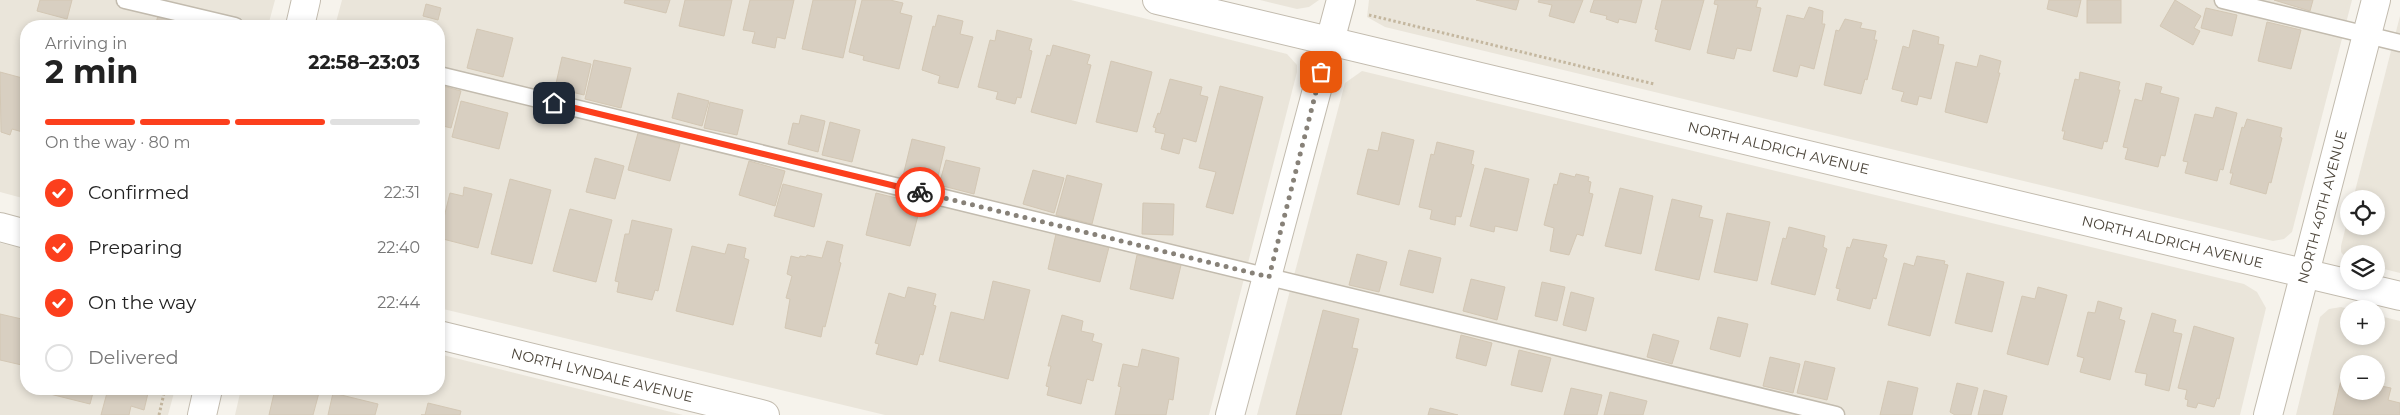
<!DOCTYPE html>
<meta charset="utf-8">
<style>
body{margin:0;font-family:Montserrat,sans-serif;background:#f2f2f2;color:#222;height:100vh;display:flex;flex-direction:column;font-size:19px;white-space:nowrap}
*{box-sizing:border-box;margin:0}
p{font-size:16px;color:#767676}
.icon{flex:none;width:28px;height:28px;fill:none;stroke:currentColor;stroke-width:2;stroke-linecap:round;stroke-linejoin:round}
.map{position:relative;flex:1;overflow:hidden}
.details{position:absolute;left:20px;top:20px;width:425px;height:375px;display:flex;flex-direction:column;background:#fff;border-radius:20px;box-shadow:0 2px 8px #0003}
.details>*{flex:none}
.fabs{position:absolute;left:2340px;top:190px;display:grid;gap:10px}
.fabs a{display:grid;place-items:center;width:45px;height:45px;border-radius:50%;background:#fff;box-shadow:0 2px 8px #0003;font-size:25px}
.pin{position:absolute;display:grid;place-items:center;width:42px;height:42px;color:#fff;margin:-21px;border-radius:10px;box-shadow:0 2px 8px #0006}
.courier{position:absolute;display:grid;place-items:center;width:50px;height:50px;margin:-25px;border:4px solid #fc3f1d;border-radius:50%;background:#fff;color:#222;box-shadow:0 1px 6px #0007}
.head em{font-style:normal;font-weight:700}
.head div{display:flex;flex-direction:column-reverse}
.head{display:flex;align-items:center;justify-content:space-between;height:85px;padding:0 25px}
h1{font-size:32px;font-weight:700;line-height:38px}
.bar{display:grid;grid-template-columns:repeat(4,1fr);gap:8px 5px;align-content:center;height:60px;padding:0 25px}
.bar i{height:6px;border-radius:4px;background:#e0e0e0}
.bar .on{background:#fc3f1d}
.bar p{grid-column:span 4}
ol{padding:0 25px;list-style:none}
li{display:flex;align-items:center;gap:15px;height:55px}
li p{margin-inline-start:auto}
li .icon{padding:5px;border-radius:50%;background:#fc3f1d;color:#fff;stroke-width:4}
li:last-child{color:#767676}
li i{width:28px;height:28px;border:2px solid #e0e0e0;border-radius:50%}
.map>svg:first-child{display:block}
.residential{fill:#eae5da;fill-rule:evenodd}
.building{fill:#d8cfc1;stroke:#d3c7b4}
.lines{fill:none;stroke-linecap:round;stroke-linejoin:round}
.service-casing{stroke:#c2bbae;stroke-width:19}
.minor-casing{stroke:#c2bbae;stroke-width:30}
.tertiary-casing{stroke:#c2bbae;stroke-width:30}
.path{stroke:#c4b79f;stroke-width:3;stroke-dasharray:2.5 2.5;stroke-linecap:butt}
.service{stroke:#fff;stroke-width:16}
.minor{stroke:#fff;stroke-width:28}
.tertiary{stroke:#fff;stroke-width:28}
.done{stroke:#878178;stroke-width:5;stroke-dasharray:0 9}
.route{stroke:#fc3f1d;stroke-width:6}
.labels{text-anchor:middle;dominant-baseline:central;stroke-width:4;stroke-linejoin:round;paint-order:stroke}
.street-label{font-size:14px;fill:#4b4439;stroke:#fff}
</style>
<div class="map">
<svg width="2400" height="415" viewBox="0 0 2400 415">
<rect width="100%" height="100%" fill="#f6f3ec"/>
<g class="residential">
<path d="M0,0H275L268,26H26V199L0,192Z"/>
<path d="M342,0H1071L1287,54L1297,65V72L1209,415H885L439,308V26H335Z"/>
<path d="M1260,0H1319L1309,7L1297,9Z"/>
<path d="M1369,0H2352L2292,232L2284,239L2273,241L1385,27L1367,17Z"/>
<path d="M2400,16V273L2376,267V254H2349V261L2341,252V246L2349,214V226H2376V199H2353Z"/>
<path d="M1362,71L2244,284L2257,292L2266,308L2240,415H1257L1345,83Z"/>
<path d="M0,243L26,249V389H175L168,415H0Z"/>
<path d="M2341,307L2349,309V336H2376V315L2400,321V415H2296L2320,317L2329,309ZM2349,364H2376V391H2349Z"/>
<path d="M439,354L683,415H235L241,389H439Z"/>
</g>
<g class="building">
<path d="M40,0H72L67,19L37,11Z"/>
<path d="M625,0H670L666,13L624,3Z"/>
<path d="M685,0H732L724,36L679,26Z"/>
<path d="M750,0H794L785,39L777,37L775,48L752,43L755,32L743,30Z"/>
<path d="M813,0H856L843,58L802,49Z"/>
<path d="M862,0H890L903,3L900,13L912,16L899,69L863,60L864,56L849,52Z"/>
<path d="M1476,0H1519L1516,10Z"/>
<path d="M1539,0H1583L1574,23L1549,16L1552,5L1538,2Z"/>
<path d="M1594,0H1642L1636,23L1619,19L1618,23L1606,19L1607,16L1590,12Z"/>
<path d="M1662,0H1704L1690,50L1655,41L1658,30L1655,29Z"/>
<path d="M1715,0H1758L1756,7L1761,8L1751,51L1737,48L1734,59L1707,53L1718,5L1714,4Z"/>
<path d="M2049,0H2081L2077,17L2047,9Z"/>
<rect x="2087" y="0" width="34" height="23"/>
<path d="M2175,0L2201,16L2194,28L2200,31L2193,45L2160,26Z"/>
<path d="M2274,0H2313L2310,11Z"/>
<path d="M426,4L441,8L438,20L423,16Z"/>
<path d="M1809,7L1823,11L1822,24H1825L1814,69L1800,65L1797,77L1773,71L1787,15L1804,19Z"/>
<path d="M2206,8L2237,15L2232,36L2201,28Z"/>
<path d="M938,15L963,21L960,34L973,37L958,88L938,83L940,76L922,70L933,26L935,27Z"/>
<path d="M158,16L191,25V26H155Z"/>
<path d="M1845,19L1862,23L1860,28L1876,31L1874,40H1877L1867,80L1865,79L1861,94L1824,85L1836,30L1839,31Z"/>
<path d="M2267,22L2301,30L2291,69L2258,61Z"/>
<path d="M477,29L513,38L503,77L467,68Z"/>
<path d="M997,30L1032,39L1029,50L1032,51L1021,98L1017,97L1015,104L996,99L998,92L978,87L990,40L995,41Z"/>
<path d="M1913,30L1939,37L1938,44L1944,45L1931,99L1919,96L1917,105L1901,101L1904,92L1892,89L1903,46L1909,48Z"/>
<path d="M1053,45L1090,55L1087,64L1091,65L1076,124L1031,112L1047,55L1050,56Z"/>
<path d="M1980,55L2001,61L1998,73H2000L1987,123L1945,112L1956,62L1977,67Z"/>
<path d="M562,57L591,64L584,95L555,88Z"/>
<path d="M594,60L631,68L621,108L585,99Z"/>
<path d="M1111,61L1152,72L1137,132L1096,122Z"/>
<path d="M0,72L26,79V133L12,129L10,135L1,132Z"/>
<path d="M2080,72L2120,82L2118,90H2120L2107,142L2104,141L2102,149L2063,139L2065,131H2062L2075,79L2079,80Z"/>
<path d="M1170,79L1202,87L1200,95L1208,97L1196,142L1183,138L1179,154L1161,149L1165,134L1155,132L1156,128L1153,127L1158,113L1160,114Z"/>
<path d="M2146,83L2162,87L2160,93L2179,98L2165,156L2161,155L2158,167L2125,159L2128,148L2123,147L2135,99L2142,101Z"/>
<path d="M439,85L461,91L451,128L439,125Z"/>
<path d="M1220,86L1263,97L1233,214L1206,207L1216,172L1199,168Z"/>
<path d="M678,93L709,101L702,126L672,118Z"/>
<path d="M461,101L508,113L499,149L452,137Z"/>
<path d="M710,102L743,110L737,135L704,128Z"/>
<path d="M2216,107L2237,113L2223,170L2220,169L2217,181L2185,173L2188,162L2183,161L2195,114L2213,118Z"/>
<path d="M801,115L825,121L818,152L788,144L793,123L799,124Z"/>
<path d="M2247,119L2282,128L2280,137L2282,138L2271,183L2269,182L2266,194L2230,184L2233,173H2230L2242,127L2244,128Z"/>
<path d="M830,122L860,130L852,162L822,155Z"/>
<path d="M1382,132L1414,140L1399,205L1357,194L1368,149L1378,151Z"/>
<path d="M638,133L680,144L670,181L628,170Z"/>
<path d="M912,139L945,147L936,185L903,176Z"/>
<path d="M1437,142L1474,151L1471,164L1474,165L1461,217L1456,216L1455,225L1430,219L1432,210L1419,207L1431,154L1434,155Z"/>
<path d="M595,158L624,166L615,199L586,192Z"/>
<path d="M946,160L980,168L974,194L939,185Z"/>
<path d="M749,161L785,171L775,206L739,195Z"/>
<path d="M1485,168L1529,179L1517,231L1495,226L1494,232L1470,226Z"/>
<path d="M1033,170L1064,178L1054,213L1023,204Z"/>
<path d="M1560,173L1575,177L1576,174L1589,177L1588,181L1591,182L1589,193L1593,194L1583,236L1577,234L1569,255L1550,251L1554,228L1544,225L1554,184L1557,185Z"/>
<path d="M1067,175L1102,184L1092,224L1056,215Z"/>
<path d="M510,179L551,190L532,264L491,254Z"/>
<path d="M783,184L822,194L814,227L774,216Z"/>
<path d="M464,187L492,194L478,248L439,238L450,193L463,196Z"/>
<path d="M1620,188L1653,196L1641,254L1605,246Z"/>
<path d="M876,193L921,204L910,246L866,235Z"/>
<path d="M1672,199L1702,206L1699,217L1713,220L1699,280L1655,270Z"/>
<path d="M1143,203L1174,204L1173,235L1142,234Z"/>
<path d="M570,209L612,220L596,282L553,271Z"/>
<path d="M1727,213L1770,222L1757,281L1714,272Z"/>
<path d="M632,220L672,229L658,291L655,290L652,300L617,292L619,282L615,281L625,234H629Z"/>
<path d="M1789,227L1825,236L1823,247L1827,249L1815,295L1771,284L1783,238L1786,239Z"/>
<path d="M1056,234L1109,247L1100,282L1048,269Z"/>
<path d="M1853,239L1887,245L1883,257L1887,259L1876,299L1873,298L1870,309L1837,300L1840,289L1836,288L1847,247L1850,248Z"/>
<path d="M827,241L843,245L839,262L841,263L825,327L823,326L821,337L785,328L790,299L786,298L792,276L787,274L791,256L799,258L800,256L806,257L807,255L822,258Z"/>
<path d="M728,244L746,248L744,258L749,260L733,325L676,311L692,246L725,254Z"/>
<path d="M1409,250L1441,258L1433,293L1400,285Z"/>
<path d="M1357,254L1387,262L1379,292L1349,285Z"/>
<path d="M1137,255L1181,265L1173,299L1130,289Z"/>
<path d="M1917,256L1945,261L1944,264L1948,265L1930,336L1888,325L1904,263L1914,266Z"/>
<path d="M1967,273L2004,282L1992,332L1955,323Z"/>
<path d="M1471,279L1505,287L1497,320L1463,311Z"/>
<path d="M993,281L1030,290L1008,379L939,361L951,312L984,320Z"/>
<path d="M1542,282L1565,287L1557,321L1535,316Z"/>
<path d="M908,287L936,294L933,305L936,306L923,355L920,354L917,365L876,354L879,344L875,343L889,293L905,298Z"/>
<path d="M2038,287L2067,295L2048,365L2007,354L2022,296L2035,299Z"/>
<path d="M1571,292L1594,298L1586,331L1563,325Z"/>
<path d="M2098,301L2122,308L2119,319L2125,321L2110,380L2080,372L2084,358L2077,356L2088,312L2095,313Z"/>
<path d="M1323,310L1359,319L1352,348L1358,349L1341,415H1296Z"/>
<path d="M2152,313L2176,320L2173,332L2182,334L2169,391L2145,385L2147,374L2135,372Z"/>
<path d="M0,314L26,320V366L0,360Z"/>
<path d="M1062,315L1083,321L1081,331L1094,334L1092,341L1102,344L1093,381L1087,379L1081,404L1047,395L1049,387L1046,386L1051,366H1048Z"/>
<path d="M1718,317L1748,324L1740,357L1710,349Z"/>
<path d="M2194,326L2234,338L2219,399L2217,398L2214,407L2198,403L2196,408L2187,406L2188,400L2185,399L2187,390L2178,388Z"/>
<path d="M1653,334L1679,341L1672,364L1647,357Z"/>
<path d="M1461,335L1492,343L1486,366L1456,358Z"/>
<path d="M1142,349L1179,358L1173,400L1169,399L1166,415H1115L1121,387L1118,386L1123,364L1138,367Z"/>
<path d="M1519,350L1551,358L1542,392L1511,385Z"/>
<path d="M1770,357L1800,364L1793,393L1763,386Z"/>
<path d="M1805,361L1835,368L1827,400L1797,393Z"/>
<path d="M2344,367L2349,369V391H2376V385L2391,388L2388,400L2400,403V415H2333Z"/>
<path d="M1888,381L1918,388L1912,415H1880Z"/>
<path d="M1957,383L1978,388L1971,415H1955L1950,412Z"/>
<path d="M1571,388L1602,395L1597,415H1564Z"/>
<path d="M43,389H94L90,404L42,392Z"/>
<path d="M108,389H149L144,410L131,406L129,415H101Z"/>
<path d="M275,389H320L313,415H269Z"/>
<path d="M1984,390L2007,396L2002,415H1978Z"/>
<path d="M1610,392L1647,401L1643,415H1604Z"/>
<path d="M333,393L378,404L375,415H328Z"/>
<path d="M428,403L461,411L460,415H421H425Z"/>
<path d="M1430,408L1458,415H1428Z"/>
</g>
<g class="lines">
<g class="service-casing">
<g id="service">
<path d="M125,0L235,26"/>
<path d="M2223,0L2400,43"/>
<path d="M439,75L1836,415"/>
</g>
</g>
<g class="minor-casing">
<g id="minor">
<path id="s1" d="M1157,0L2400,296"/>
<path d="M1230,415L1341,0"/>
<path id="s2" d="M2268,415L2376,0"/>
</g>
</g>
<g class="tertiary-casing">
<g id="tertiary">
<path d="M300,26L306,0"/>
<path d="M0,227L26,234"/>
<path id="s3" d="M439,335L765,415"/>
<path d="M202,415L208,389"/>
</g>
</g>
<g class="path">
<path d="M1369,15L1654,84"/>
<path d="M159,415L165,389"/>
</g>
<use href="#service" class="service"/>
<use href="#minor" class="minor"/>
<use href="#tertiary" class="tertiary"/>
</g>
<g class="lines">
<path class="done" d="M920,192L1269,277L1321,72"/>
<path class="route" d="M554,103L920,192"/>
</g>
<g class="labels">
<g class="street-label">
<text stroke="none"><textPath href="#s1" startOffset="639">NORTH ALDRICH AVENUE</textPath></text>
<text stroke="none"><textPath href="#s2" startOffset="215">NORTH 40TH AVENUE</textPath></text>
<text stroke="none"><textPath href="#s1" startOffset="1044">NORTH ALDRICH AVENUE</textPath></text>
<text stroke="none"><textPath href="#s3" startOffset="168">NORTH LYNDALE AVENUE</textPath></text>
</g>
</g>
</svg>
<div class="fabs">
<a><svg class="icon" aria-label="locate" viewBox="0 0 24 24"><circle cx="12" cy="12" r="6"/><path d="M12 2v4M12 18v4M2 12h4M18 12h4"/></svg></a>
<a><svg class="icon" aria-label="layers" viewBox="0 0 24 24"><path d="M12 4l9 5-9 5-9-5zM3 14l9 5 9-5"/></svg></a>
<a>+</a>
<a>−</a>
</div>
<div class="pin" style="left:1321px;top:72px;background:#ea580c"><svg class="icon" aria-label="bag" viewBox="0 0 24 24"><path d="M5 8h14l-1 12H6zM9 8a3 3 0 0 1 6 0"/></svg></div>
<div class="pin" style="left:554px;top:103px;background:#1f2937"><svg class="icon" aria-label="home" viewBox="0 0 24 24"><path d="M3 11l9-7 9 7M6 9v11h12V9"/></svg></div>
<div class="courier" style="left:920px;top:192px"><svg class="icon" aria-label="bike" viewBox="0 0 24 24"><circle cx="6" cy="16" r="4"/><circle cx="18" cy="16" r="4"/><path d="M6 16l4-8h5l3 8M10 8l3 8H6M13 5h3"/></svg></div>
<section class="details">
<div class="head"><div><h1>2 min</h1><p>Arriving in</p></div><em>22:58–23:03</em></div>
<div class="bar"><i class="on"></i><i class="on"></i><i class="on"></i><i></i><p>On the way · 80 m</p></div>
<ol>
<li><svg class="icon" aria-label="check" viewBox="0 0 24 24"><path d="M5 12l5 5 9-10"/></svg>Confirmed<p>22:31</p></li>
<li><svg class="icon" aria-label="check" viewBox="0 0 24 24"><path d="M5 12l5 5 9-10"/></svg>Preparing<p>22:40</p></li>
<li><svg class="icon" aria-label="check" viewBox="0 0 24 24"><path d="M5 12l5 5 9-10"/></svg>On the way<p>22:44</p></li>
<li><i></i>Delivered</li>
</ol>
</section>
</div>
